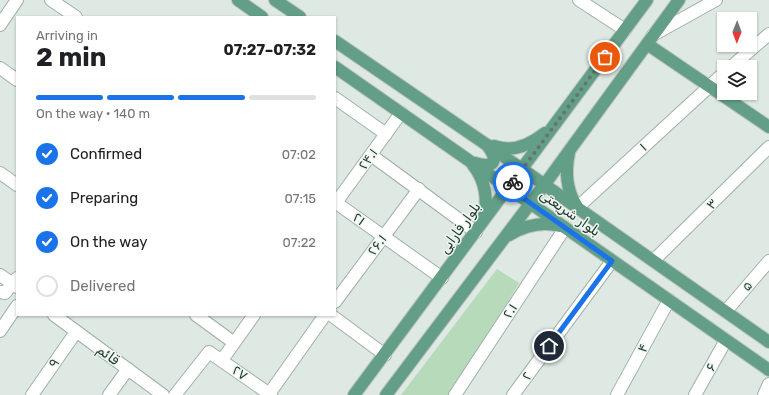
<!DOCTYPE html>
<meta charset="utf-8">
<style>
body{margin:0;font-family:Rubik,Vazirmatn,sans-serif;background:#f2f2f2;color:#202124;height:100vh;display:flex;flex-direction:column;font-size:15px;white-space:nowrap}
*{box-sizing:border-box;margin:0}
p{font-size:13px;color:#757577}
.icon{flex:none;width:22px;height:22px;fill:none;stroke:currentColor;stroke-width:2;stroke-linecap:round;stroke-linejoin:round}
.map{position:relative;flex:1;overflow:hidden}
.panel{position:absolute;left:16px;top:16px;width:320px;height:300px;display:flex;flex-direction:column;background:#fff;border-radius:0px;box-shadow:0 1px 3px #0004}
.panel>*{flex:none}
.needle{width:26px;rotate:181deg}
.tools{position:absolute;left:717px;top:12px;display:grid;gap:8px}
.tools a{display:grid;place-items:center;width:40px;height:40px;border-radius:0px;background:#fff;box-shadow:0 1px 3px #0004;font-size:20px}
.pin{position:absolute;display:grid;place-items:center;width:34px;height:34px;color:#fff;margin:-17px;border:2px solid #fff;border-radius:50%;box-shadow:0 1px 4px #0007}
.courier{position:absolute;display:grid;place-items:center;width:40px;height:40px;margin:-20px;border:3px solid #1a73e8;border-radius:50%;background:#fff;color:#222;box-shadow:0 1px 5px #0007}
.summary em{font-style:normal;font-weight:700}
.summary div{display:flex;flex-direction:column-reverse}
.summary{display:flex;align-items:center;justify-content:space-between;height:68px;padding:0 20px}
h1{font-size:26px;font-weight:700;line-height:30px}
.bar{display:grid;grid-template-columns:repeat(4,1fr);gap:6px 4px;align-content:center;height:48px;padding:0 20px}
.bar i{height:5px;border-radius:3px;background:#e0e0e0}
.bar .selected{background:#1a73e8}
.bar p{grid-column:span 4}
ol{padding:0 20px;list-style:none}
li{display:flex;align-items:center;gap:12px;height:44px}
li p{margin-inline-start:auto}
li .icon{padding:4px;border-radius:50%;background:#1a73e8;color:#fff;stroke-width:4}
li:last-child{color:#757577}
li i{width:22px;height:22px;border:2px solid #e0e0e0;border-radius:50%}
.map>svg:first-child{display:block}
.green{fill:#b7dabb}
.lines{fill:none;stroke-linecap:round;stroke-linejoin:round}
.minor-casing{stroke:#a1b0a9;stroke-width:14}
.major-casing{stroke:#bcc3c0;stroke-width:14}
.minor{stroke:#fff;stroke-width:12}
.major{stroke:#639e86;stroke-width:12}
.done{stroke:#62766d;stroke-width:4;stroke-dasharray:0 7.2}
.route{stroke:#1a73e8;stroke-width:5}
.labels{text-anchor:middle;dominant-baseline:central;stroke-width:3;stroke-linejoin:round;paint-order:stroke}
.street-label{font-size:14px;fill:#20382e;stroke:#eef6f1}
</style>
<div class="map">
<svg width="769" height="395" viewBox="0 0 769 395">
<rect width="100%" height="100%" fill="#dee9e3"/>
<path class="green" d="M497,269L519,283L477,354L449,395H401Z"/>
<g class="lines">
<g class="minor-casing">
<g id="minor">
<path d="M51,0L76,17"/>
<path d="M579,0L625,30"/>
<path d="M0,25L17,0"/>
<path d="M653,35L716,0"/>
<path d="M731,67L769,34"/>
<path d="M0,68L17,80"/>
<path d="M335,98L386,134"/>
<path d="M371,155L476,232"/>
<path d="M0,173L17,185"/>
<path d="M335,202L442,278"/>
<path d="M335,204L401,113"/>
<path d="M578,207L724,73"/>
<path d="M654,260L769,147"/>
<path d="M0,275L17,287"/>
<path d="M0,292L5,293L17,278"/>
<path d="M335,302L419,189"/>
<path d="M726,311L769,261"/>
<path d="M54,315L163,395"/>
<path d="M196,315L233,342"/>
<path d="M331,315L385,355"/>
<path d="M0,331L17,306"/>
<path d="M222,360L254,315"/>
<path d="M269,394L325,315"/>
<path d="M32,395L76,332"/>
<path d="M109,395L128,369"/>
<path d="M175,395L209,352L271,395"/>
<path d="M455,395L565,228"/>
<path d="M513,395L612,261"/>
<path d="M617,395L669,300"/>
<path d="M695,395L726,340"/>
<path d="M764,395L769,384"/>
</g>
</g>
<g class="major-casing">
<g id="major">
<path d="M238,0L262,17"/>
<path d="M275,0L300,17"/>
<path d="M335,41L522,169L769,342"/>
<path d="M647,44L769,127"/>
<path d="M335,67L769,370"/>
<path d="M494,146C513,153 530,145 545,133"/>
<path d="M569,153C565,172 566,189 576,205"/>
<path d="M475,163C493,169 500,161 487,145"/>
<path d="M473,165C485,180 489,201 483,219"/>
<path d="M509,235C524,226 542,221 560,226"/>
<path d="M354,395L647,0"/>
<path d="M386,395L545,184L679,0"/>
</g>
</g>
<use href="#minor" class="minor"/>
<use href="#major" class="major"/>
</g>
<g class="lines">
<path class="done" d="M513,182L605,57"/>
<path class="route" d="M513,182L509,188L612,261L549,346"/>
</g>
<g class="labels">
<g class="street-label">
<text transform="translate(643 147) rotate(-43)">۱</text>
<text transform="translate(368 159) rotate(-54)">۲۴.۱</text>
<text transform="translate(712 204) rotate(-44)">۳</text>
<text transform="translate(570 213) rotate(35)">بلوار شریعتی</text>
<text transform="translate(359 219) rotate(36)">۲۱</text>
<text transform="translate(460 228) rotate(-54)">بلوار فارابی</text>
<text transform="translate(377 245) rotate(-53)">۲۶.۱</text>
<text transform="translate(747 286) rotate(-48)">۵</text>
<text transform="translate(510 311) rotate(-57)">۲.۱</text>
<text transform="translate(643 348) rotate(-61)">۴</text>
<text transform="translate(108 355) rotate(36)">قائم</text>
<text transform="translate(54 363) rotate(-55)">۹</text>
<text transform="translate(711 367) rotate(-61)">۶</text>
<text transform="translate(240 373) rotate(35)">۲۷</text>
<text transform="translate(527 376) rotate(-53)">۲</text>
</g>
</g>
</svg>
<div class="tools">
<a><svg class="needle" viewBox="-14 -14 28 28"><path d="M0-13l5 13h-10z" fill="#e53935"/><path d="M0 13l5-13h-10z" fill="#757577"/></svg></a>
<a><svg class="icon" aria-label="layers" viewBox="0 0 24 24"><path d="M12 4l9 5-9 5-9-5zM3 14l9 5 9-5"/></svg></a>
</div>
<div class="pin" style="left:605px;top:57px;background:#ea580c"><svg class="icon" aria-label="bag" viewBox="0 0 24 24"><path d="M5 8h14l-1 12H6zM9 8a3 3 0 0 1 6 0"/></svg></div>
<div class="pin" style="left:549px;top:346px;background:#1f2937"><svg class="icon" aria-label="home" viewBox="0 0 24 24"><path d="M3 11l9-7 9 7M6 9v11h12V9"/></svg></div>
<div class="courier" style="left:513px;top:182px"><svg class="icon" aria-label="bike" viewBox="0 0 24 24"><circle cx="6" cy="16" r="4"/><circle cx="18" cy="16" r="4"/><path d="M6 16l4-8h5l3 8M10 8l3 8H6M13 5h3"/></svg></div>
<section class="panel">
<div class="summary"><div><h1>2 min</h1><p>Arriving in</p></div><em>07:27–07:32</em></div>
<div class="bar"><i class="selected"></i><i class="selected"></i><i class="selected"></i><i></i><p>On the way · 140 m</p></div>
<ol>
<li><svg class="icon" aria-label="check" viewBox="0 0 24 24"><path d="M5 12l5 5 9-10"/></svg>Confirmed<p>07:02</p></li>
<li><svg class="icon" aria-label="check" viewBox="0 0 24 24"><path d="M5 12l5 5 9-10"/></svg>Preparing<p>07:15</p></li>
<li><svg class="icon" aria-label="check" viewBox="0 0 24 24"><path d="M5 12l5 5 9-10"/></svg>On the way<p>07:22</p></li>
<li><i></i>Delivered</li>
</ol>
</section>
</div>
